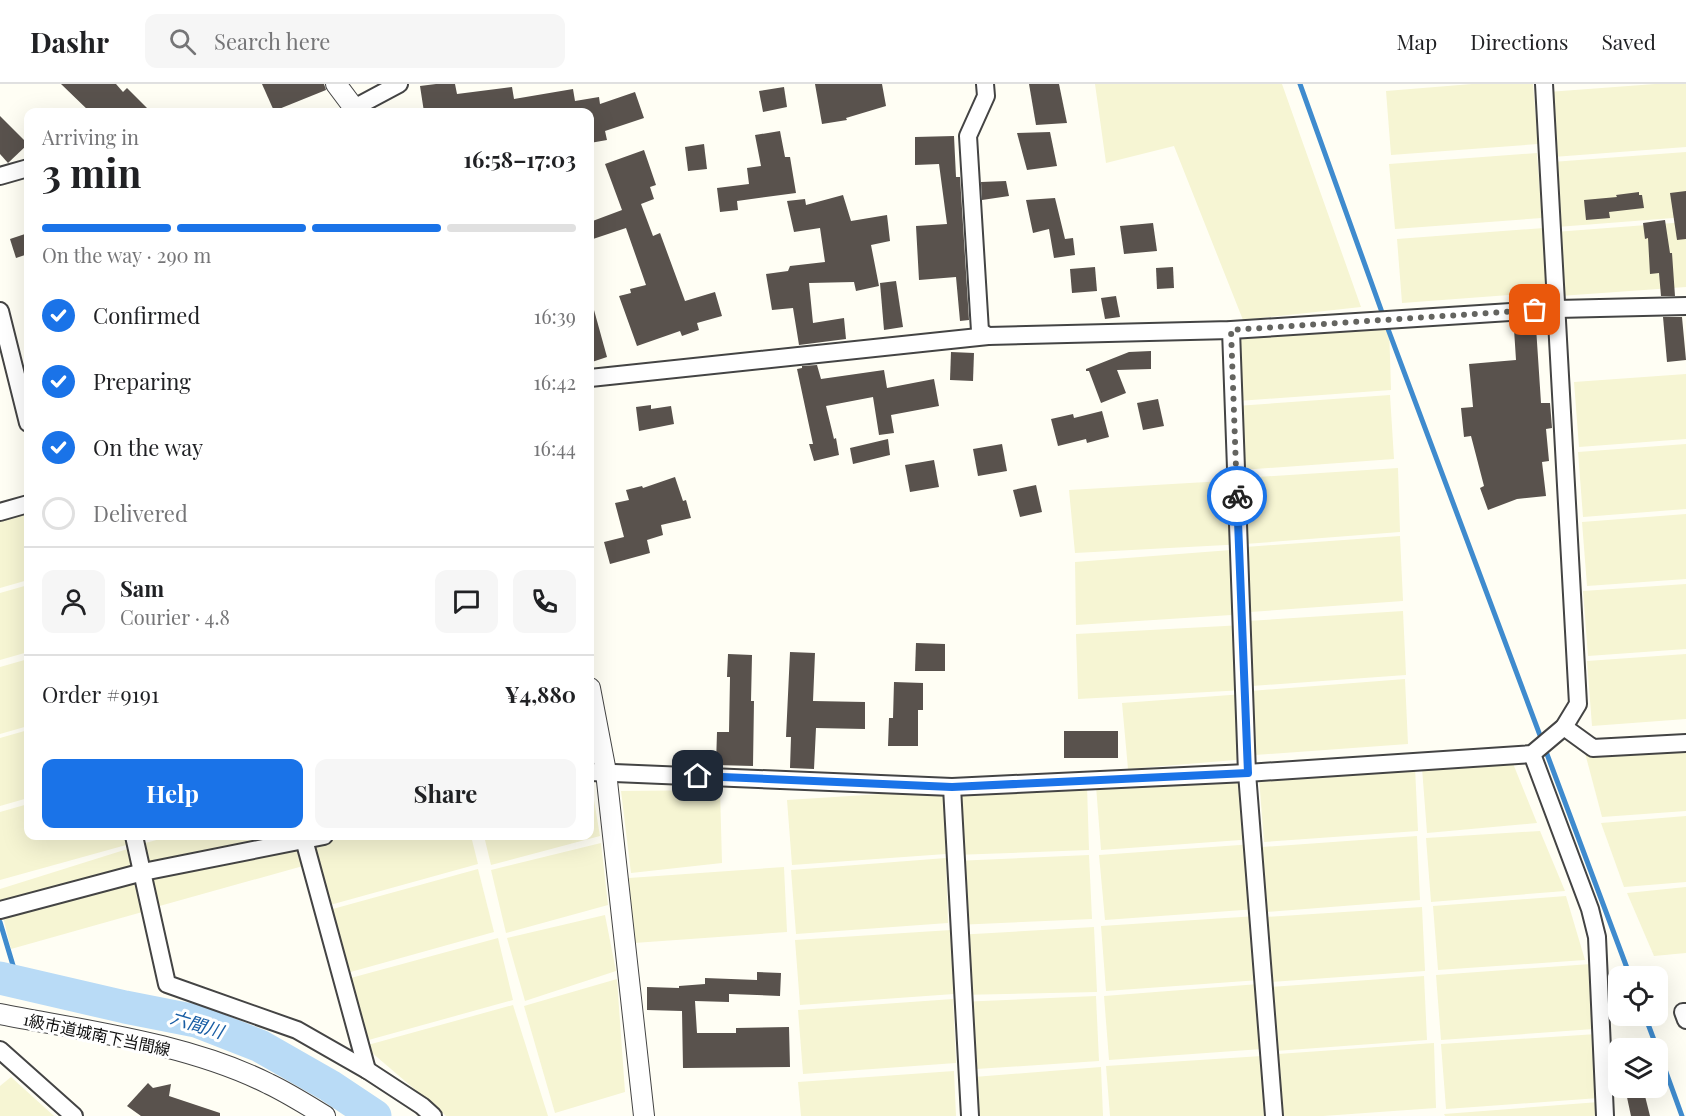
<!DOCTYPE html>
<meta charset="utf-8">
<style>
body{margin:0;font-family:"Playfair Display","Noto Sans JP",serif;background:#f6f6f6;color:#202124;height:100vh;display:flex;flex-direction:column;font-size:22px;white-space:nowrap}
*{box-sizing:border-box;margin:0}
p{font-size:20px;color:#757577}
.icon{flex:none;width:33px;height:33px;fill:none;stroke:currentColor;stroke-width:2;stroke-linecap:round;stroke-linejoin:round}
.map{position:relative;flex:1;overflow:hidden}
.panel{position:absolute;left:24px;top:24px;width:570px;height:732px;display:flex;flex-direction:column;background:#fff;border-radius:12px;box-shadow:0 6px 24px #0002}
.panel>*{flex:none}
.fabs{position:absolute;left:1608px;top:882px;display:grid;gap:12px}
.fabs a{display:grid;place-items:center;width:60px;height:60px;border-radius:12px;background:#fff;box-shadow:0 6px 24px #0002;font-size:30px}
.pin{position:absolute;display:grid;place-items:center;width:51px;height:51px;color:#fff;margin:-26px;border-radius:12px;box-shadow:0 3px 9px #0006}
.courier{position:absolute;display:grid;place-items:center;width:60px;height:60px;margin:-30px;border:4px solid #1a73e8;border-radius:50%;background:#fff;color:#222;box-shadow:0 2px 8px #0007}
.summary em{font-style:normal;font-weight:700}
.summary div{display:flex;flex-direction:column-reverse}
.summary{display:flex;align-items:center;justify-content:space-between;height:102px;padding:0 18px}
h1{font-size:39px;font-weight:700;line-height:45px}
.bar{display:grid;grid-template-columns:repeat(4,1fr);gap:9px 6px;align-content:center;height:72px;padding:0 18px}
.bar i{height:8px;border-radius:4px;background:#e0e0e0}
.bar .selected{background:#1a73e8}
.bar p{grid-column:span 4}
.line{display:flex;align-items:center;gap:15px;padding:0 18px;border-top:2px solid #e0e0e0}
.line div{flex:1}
.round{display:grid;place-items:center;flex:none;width:63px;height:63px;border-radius:12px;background:#f6f6f6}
ol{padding:0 18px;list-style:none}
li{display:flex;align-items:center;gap:18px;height:66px}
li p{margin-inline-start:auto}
li .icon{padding:6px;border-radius:50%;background:#1a73e8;color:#fff;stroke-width:4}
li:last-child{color:#757577}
li i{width:33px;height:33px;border:3px solid #e0e0e0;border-radius:50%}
.cta{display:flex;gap:12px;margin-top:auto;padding:12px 18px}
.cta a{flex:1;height:69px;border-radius:12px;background:#1a73e8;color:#fff;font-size:24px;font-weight:700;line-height:69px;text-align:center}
.cta a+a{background:#f6f6f6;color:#202124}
header{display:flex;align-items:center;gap:36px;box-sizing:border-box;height:84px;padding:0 30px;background:#fff;border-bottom:2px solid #e0e0e0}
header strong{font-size:28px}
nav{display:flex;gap:33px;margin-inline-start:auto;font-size:21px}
.search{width:420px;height:54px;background:#f6f6f6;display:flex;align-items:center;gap:15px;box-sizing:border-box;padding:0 21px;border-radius:12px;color:#757577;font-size:22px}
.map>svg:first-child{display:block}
.farmland{fill:#f6f5d3}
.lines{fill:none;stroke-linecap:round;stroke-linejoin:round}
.stream{stroke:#3f8bce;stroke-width:5}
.river{stroke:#b9dbf6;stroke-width:33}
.building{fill:#59524d}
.minor-casing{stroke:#444;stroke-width:20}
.tertiary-casing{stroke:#444;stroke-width:22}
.minor{stroke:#fff;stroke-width:16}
.tertiary{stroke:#fff;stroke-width:20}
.done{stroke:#646460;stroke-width:6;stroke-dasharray:0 10.8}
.route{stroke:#1a73e8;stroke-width:8}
.labels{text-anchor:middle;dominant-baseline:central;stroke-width:6;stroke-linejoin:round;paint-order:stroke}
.street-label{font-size:16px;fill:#111;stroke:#fff}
.water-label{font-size:18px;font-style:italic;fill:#185da4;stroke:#fff}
</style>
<header>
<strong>Dashr</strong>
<div class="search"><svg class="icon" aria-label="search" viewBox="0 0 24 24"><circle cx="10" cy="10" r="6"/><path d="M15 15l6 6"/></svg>Search here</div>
<nav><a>Map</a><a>Directions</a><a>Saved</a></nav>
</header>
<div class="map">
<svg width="1686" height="1032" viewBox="0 0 1686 1032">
<rect width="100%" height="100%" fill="#fffef4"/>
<g class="farmland">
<path d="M1095,0H1282L1361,223L1243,236L1174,62L1106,79Z"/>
<path d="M1472,0H1533L1538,60L1391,71L1386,7Z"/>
<path d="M1655,0H1686V63L1553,73L1548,8Z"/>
<path d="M1686,68V133L1557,143L1552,78Z"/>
<path d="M1537,69L1542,134L1395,145L1389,80Z"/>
<path d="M1686,138V203L1560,212L1555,148Z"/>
<path d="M1544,144L1549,208L1402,219L1397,155Z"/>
<path d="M1389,242L1391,306L1238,317L1232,252Z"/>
<path d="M1686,290V355L1579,363L1574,298Z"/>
<path d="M1390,311L1394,375L1241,386L1236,322Z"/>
<path d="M1686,360V425L1583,433L1578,368Z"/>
<path d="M1398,384L1400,448L1245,460L1075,469L1069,406L1241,396L1242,394Z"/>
<path d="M28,429V496L0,504V437Z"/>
<path d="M1686,430V495L1587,502L1582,438Z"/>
<path d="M1400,452L1403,517L1250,528L1245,463Z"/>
<path d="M1244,465L1247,530L1076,541L1075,478Z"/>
<path d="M1686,500V565L1588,572L1583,507Z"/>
<path d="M28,501V568L0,576V509Z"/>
<path d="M1403,527L1406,591L1252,602L1247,537Z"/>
<path d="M1243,541L1245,606L1078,615L1076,550Z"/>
<path d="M1686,570V635L1592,642L1587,577Z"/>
<path d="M28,575V642L0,650V583Z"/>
<path d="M1405,595L1408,660L1255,671L1250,607Z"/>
<path d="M1244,610L1247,675L1128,685L1122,619Z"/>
<path d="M28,646V714L0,722V654Z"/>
<path d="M1686,663V727L1602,733L1585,669Z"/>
<path d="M1512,677L1537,739L1427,749L1422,684Z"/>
<path d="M1415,683L1418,747L1264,758L1259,694Z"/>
<path d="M1252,691L1255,755L1101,766L1096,702Z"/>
<path d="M590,692L600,752L491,781L484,752H590Z"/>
<path d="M1087,702L1089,766L954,771L952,713Z"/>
<path d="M720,706L722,779L631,789L621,707Z"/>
<path d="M944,706L946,770L792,781L787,716Z"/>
<path d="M28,720V752H136L137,758L0,796V728Z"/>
<path d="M1686,732V798L1624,803L1601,739Z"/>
<path d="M1540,747L1565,807L1431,818L1426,754Z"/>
<path d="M171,752H295L303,782L156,823L138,761Z"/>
<path d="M340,752H471L478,780L330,821L312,759Z"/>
<path d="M1417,752L1420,816L1267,828L1262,763Z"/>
<path d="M601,759L608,821L506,849L491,786Z"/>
<path d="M1254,760L1257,825L1105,836L1099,771Z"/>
<path d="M137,762L153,825L11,865L0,821V805Z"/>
<path d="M1089,771L1092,835L956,841L954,777Z"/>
<path d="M946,774L948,839L796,850L791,786Z"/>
<path d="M784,783L787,848L634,859L629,794Z"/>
<path d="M478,785L494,848L347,889L329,826Z"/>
<path d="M1686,803V869L1654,872L1627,809Z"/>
<path d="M1566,812L1585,876L1438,886L1433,822Z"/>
<path d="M1422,823L1425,887L1271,898L1266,833Z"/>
<path d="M605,831L616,887L525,917L507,854Z"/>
<path d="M1257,832L1260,896L1106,907L1101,842Z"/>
<path d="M1094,843L1097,908L959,911L956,851Z"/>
<path d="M951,846L954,910L800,921L795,856Z"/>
<path d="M498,854L513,916L365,957L347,895Z"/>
<path d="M1591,880L1594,945L1441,956L1436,891Z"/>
<path d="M1424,892L1427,956L1275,967L1270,903Z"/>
<path d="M617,895L625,1008L555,1029L524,922Z"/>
<path d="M1259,900L1262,965L1109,976L1104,912Z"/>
<path d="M1096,912L1099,977L961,986L959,918Z"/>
<path d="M953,915L956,979L803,990L798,926Z"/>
<path d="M513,921L548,1032H446L364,962Z"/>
<path d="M1597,950L1599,1014L1446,1025L1441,960Z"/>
<path d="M1434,959L1436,1024L1323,1032H1283L1278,970Z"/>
<path d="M1262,972L1264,1032H1110L1106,982Z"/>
<path d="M1101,983L1103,1032H962L961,994Z"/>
<path d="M954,987L956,1032H801L798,998Z"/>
<path d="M11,993L54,1032H0V1002Z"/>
<path d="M1599,1018L1600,1032H1445L1444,1030Z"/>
</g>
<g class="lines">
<g class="stream">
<path d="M1300,0L1388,245L1630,892"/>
<path d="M0,838L18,898"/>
<path d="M1645,932L1657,964"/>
<path d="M1658,966L1682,1032"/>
</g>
<path class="river" d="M0,894L125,923L196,937L260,962L330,1002L375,1032"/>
</g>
<g class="building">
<path d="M61,0H116L123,8L127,4L151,28H90Z"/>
<path d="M262,0H324L326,6L274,27Z"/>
<path d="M436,0H455L457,10L512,3L514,15L573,5L575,17L599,13L600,20L635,8L644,34L605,47L607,56L590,59V28H424L420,2Z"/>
<path d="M815,0H882L886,22L846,34L847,36L822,40Z"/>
<path d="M1029,0H1059L1067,39L1036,41Z"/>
<path d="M784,3L787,23L763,28L759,7Z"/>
<path d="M0,32L28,60L8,79L0,70Z"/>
<path d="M780,47L785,73H790L796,109L737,117L738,126L720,128L717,104L749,100L747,84L761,82L755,51Z"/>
<path d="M1050,48L1057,82L1027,86L1017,49Z"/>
<path d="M954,52L956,93H960L969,236L960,237L956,193L919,196L916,142L947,140L939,80L915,81V53Z"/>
<path d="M704,60L707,85L688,87L685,63Z"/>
<path d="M644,66L656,101L650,103L654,115L641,120L653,152L660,149L685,217L715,208L722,232L697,239L699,246L682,252L680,247L637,262L619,212L631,209L630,205L646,201L626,144L590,156V138L622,126L605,80Z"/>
<path d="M1006,97L1009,112L982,116L981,98Z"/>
<path d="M1686,107V155L1677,156L1670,109Z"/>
<path d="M1639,108V111H1642L1644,124L1609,128L1610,134L1586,136L1584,116L1617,113L1616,111Z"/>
<path d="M843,111L851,137L887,131L890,157L871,161L879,202L856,207L854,198L809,199L813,239L844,234L846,255L799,261L793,224L772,226L766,190L788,187L790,182L825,178L820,144L794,148L787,117L805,115L806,121Z"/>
<path d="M1055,114L1065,155L1073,154L1075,171L1054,174L1049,145L1033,149L1026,116Z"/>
<path d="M1665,136L1670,169H1672L1675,212H1661L1659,189L1650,190L1648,154L1645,155L1643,139Z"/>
<path d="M1153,139L1157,167L1124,170L1120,142Z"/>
<path d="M28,149V170L16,174L10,155Z"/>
<path d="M1095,183L1097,207L1072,209L1070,185Z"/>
<path d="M1173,183L1174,204L1157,205L1156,184Z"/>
<path d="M896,197L903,243L884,246L880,199Z"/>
<path d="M1116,212L1120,233L1105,235L1101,214Z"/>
<path d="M590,226H594L607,273L592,278L590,268Z"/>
<path d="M1663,233H1682L1686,276L1667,278Z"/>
<path d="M1536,243L1541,319H1550L1552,344L1546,345L1549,377L1542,378L1546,412L1517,415L1488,426L1480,404L1484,402L1471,352L1464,353L1461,324L1473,323L1469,280L1516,276L1514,245Z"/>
<path d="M1151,267V285L1117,286L1126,309L1101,319L1089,287H1086V285L1129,268Z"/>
<path d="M951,268L974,269L973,297L950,296Z"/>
<path d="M817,281L821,295L884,286L887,304L934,295L939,322L891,331L894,349L879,351L873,313L826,322L834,355L836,354L839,371L814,377L809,360H813L797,285L802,284V282Z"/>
<path d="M1158,315L1164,342L1143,346L1137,319Z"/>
<path d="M651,321V325L671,322L674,340L639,347L636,323Z"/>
<path d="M1102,327L1109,353L1087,359L1086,355L1058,362L1051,335L1073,330L1074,334Z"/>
<path d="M888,355L890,371L853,380L850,364Z"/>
<path d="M1002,360L1007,387L978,392L973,365Z"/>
<path d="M934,376L939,403L910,408L905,381Z"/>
<path d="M675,393L683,417L686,416L691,434L661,441L663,451L647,456L650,469L610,480L604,458L624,453L615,419L629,416L626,406L642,402L643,404Z"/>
<path d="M1036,401L1042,428L1020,433L1013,406Z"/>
<path d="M916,559L945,560V587H915Z"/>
<path d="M790,568L815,569L813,617L865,618V645L816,644L814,685L790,684L791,653H786Z"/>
<path d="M728,570L752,571L751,617H754L753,682L716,681L717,648H729L730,593H727Z"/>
<path d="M894,598L923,599V626H918V662H888L889,634H893Z"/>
<rect x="1064" y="647" width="54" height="27"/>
<path d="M757,888L781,889L780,912L729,910V918L695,917L697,949H736V944L789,943L790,983L683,984L682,927L647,926V903L679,904V902L705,900V894L757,896Z"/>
<path d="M148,999L153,1004L171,1000L169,1012L220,1029V1032H141L127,1022Z"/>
<path d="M1625,1004H1643L1650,1032H1631Z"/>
</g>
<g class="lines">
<g class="minor-casing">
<g id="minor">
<path d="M985,0L986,12L968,52L980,247L988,252"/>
<path d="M354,24L399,0"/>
<path d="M0,92L28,84"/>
<path d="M0,227L28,339"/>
<path d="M1231,246L1247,689L1274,1032"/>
<path d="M590,294L988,252L1231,246L1557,225L1686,222"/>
<path d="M0,428L28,420"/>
<path d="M1564,643L1593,664L1686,659"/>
<path d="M1532,670L1590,825L1597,853L1605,1032"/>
<path d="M590,688L952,703L1247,689L1532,670L1564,643L1578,620L1544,0"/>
<path d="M952,703L970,1032"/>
<path d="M134,752L167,900L297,946L367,986L422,1022L433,1032"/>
<path d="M303,752L367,986"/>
<path d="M0,826L143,788L324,752"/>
<path d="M1686,928H1683L1686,936"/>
<path d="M0,966L74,1032"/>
</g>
</g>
<g class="tertiary-casing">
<g id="tertiary">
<path d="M336,0L357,28"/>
<path d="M590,604L606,688L644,1032"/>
<path d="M0,930C87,947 190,960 269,1000C288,1009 307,1021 325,1032"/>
</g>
</g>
<use href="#minor" class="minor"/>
<use href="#tertiary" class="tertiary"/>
</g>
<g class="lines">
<path class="done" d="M1237,412L1231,246L1535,226"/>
<path class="route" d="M698,692L952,703L1248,689L1237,412"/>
</g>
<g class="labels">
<g class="street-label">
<text transform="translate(97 950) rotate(12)">1級市道城南下当間線</text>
</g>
<g class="water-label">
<text transform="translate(197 940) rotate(17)">六間川</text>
</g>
</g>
</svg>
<div class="fabs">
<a><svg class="icon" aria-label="locate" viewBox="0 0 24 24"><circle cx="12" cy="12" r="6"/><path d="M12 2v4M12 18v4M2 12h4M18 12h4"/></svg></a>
<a><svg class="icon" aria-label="layers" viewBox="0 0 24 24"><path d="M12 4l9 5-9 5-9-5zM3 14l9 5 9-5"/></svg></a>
</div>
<div class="pin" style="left:1535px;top:226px;background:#ea580c"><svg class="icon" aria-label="bag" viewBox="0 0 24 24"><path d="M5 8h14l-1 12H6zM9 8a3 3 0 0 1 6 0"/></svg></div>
<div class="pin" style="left:698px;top:692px;background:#1f2937"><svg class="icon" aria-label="home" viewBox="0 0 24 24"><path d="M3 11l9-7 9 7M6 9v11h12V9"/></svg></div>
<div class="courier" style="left:1237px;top:412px"><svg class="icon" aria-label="bike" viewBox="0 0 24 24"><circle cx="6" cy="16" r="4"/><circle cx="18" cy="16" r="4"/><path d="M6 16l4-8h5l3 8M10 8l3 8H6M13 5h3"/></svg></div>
<section class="panel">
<div class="summary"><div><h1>3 min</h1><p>Arriving in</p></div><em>16:58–17:03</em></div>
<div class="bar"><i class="selected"></i><i class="selected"></i><i class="selected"></i><i></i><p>On the way · 290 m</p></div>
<ol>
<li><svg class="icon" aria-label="check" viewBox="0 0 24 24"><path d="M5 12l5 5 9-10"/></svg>Confirmed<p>16:39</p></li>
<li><svg class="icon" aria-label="check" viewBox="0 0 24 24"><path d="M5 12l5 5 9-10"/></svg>Preparing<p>16:42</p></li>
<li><svg class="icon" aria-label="check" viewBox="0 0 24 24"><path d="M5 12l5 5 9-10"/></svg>On the way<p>16:44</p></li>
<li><i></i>Delivered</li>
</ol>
<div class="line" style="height:108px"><a class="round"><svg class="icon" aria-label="person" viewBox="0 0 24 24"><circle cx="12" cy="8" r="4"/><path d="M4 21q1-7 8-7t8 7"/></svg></a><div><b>Sam</b><p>Courier · 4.8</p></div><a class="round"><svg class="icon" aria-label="chat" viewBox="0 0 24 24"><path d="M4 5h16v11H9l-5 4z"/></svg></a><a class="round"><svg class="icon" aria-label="phone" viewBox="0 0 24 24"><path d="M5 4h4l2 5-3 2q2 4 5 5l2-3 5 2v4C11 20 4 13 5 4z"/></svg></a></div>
<div class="line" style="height:78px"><div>Order #9191</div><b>¥4,880</b></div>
<div class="cta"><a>Help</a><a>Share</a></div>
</section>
</div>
